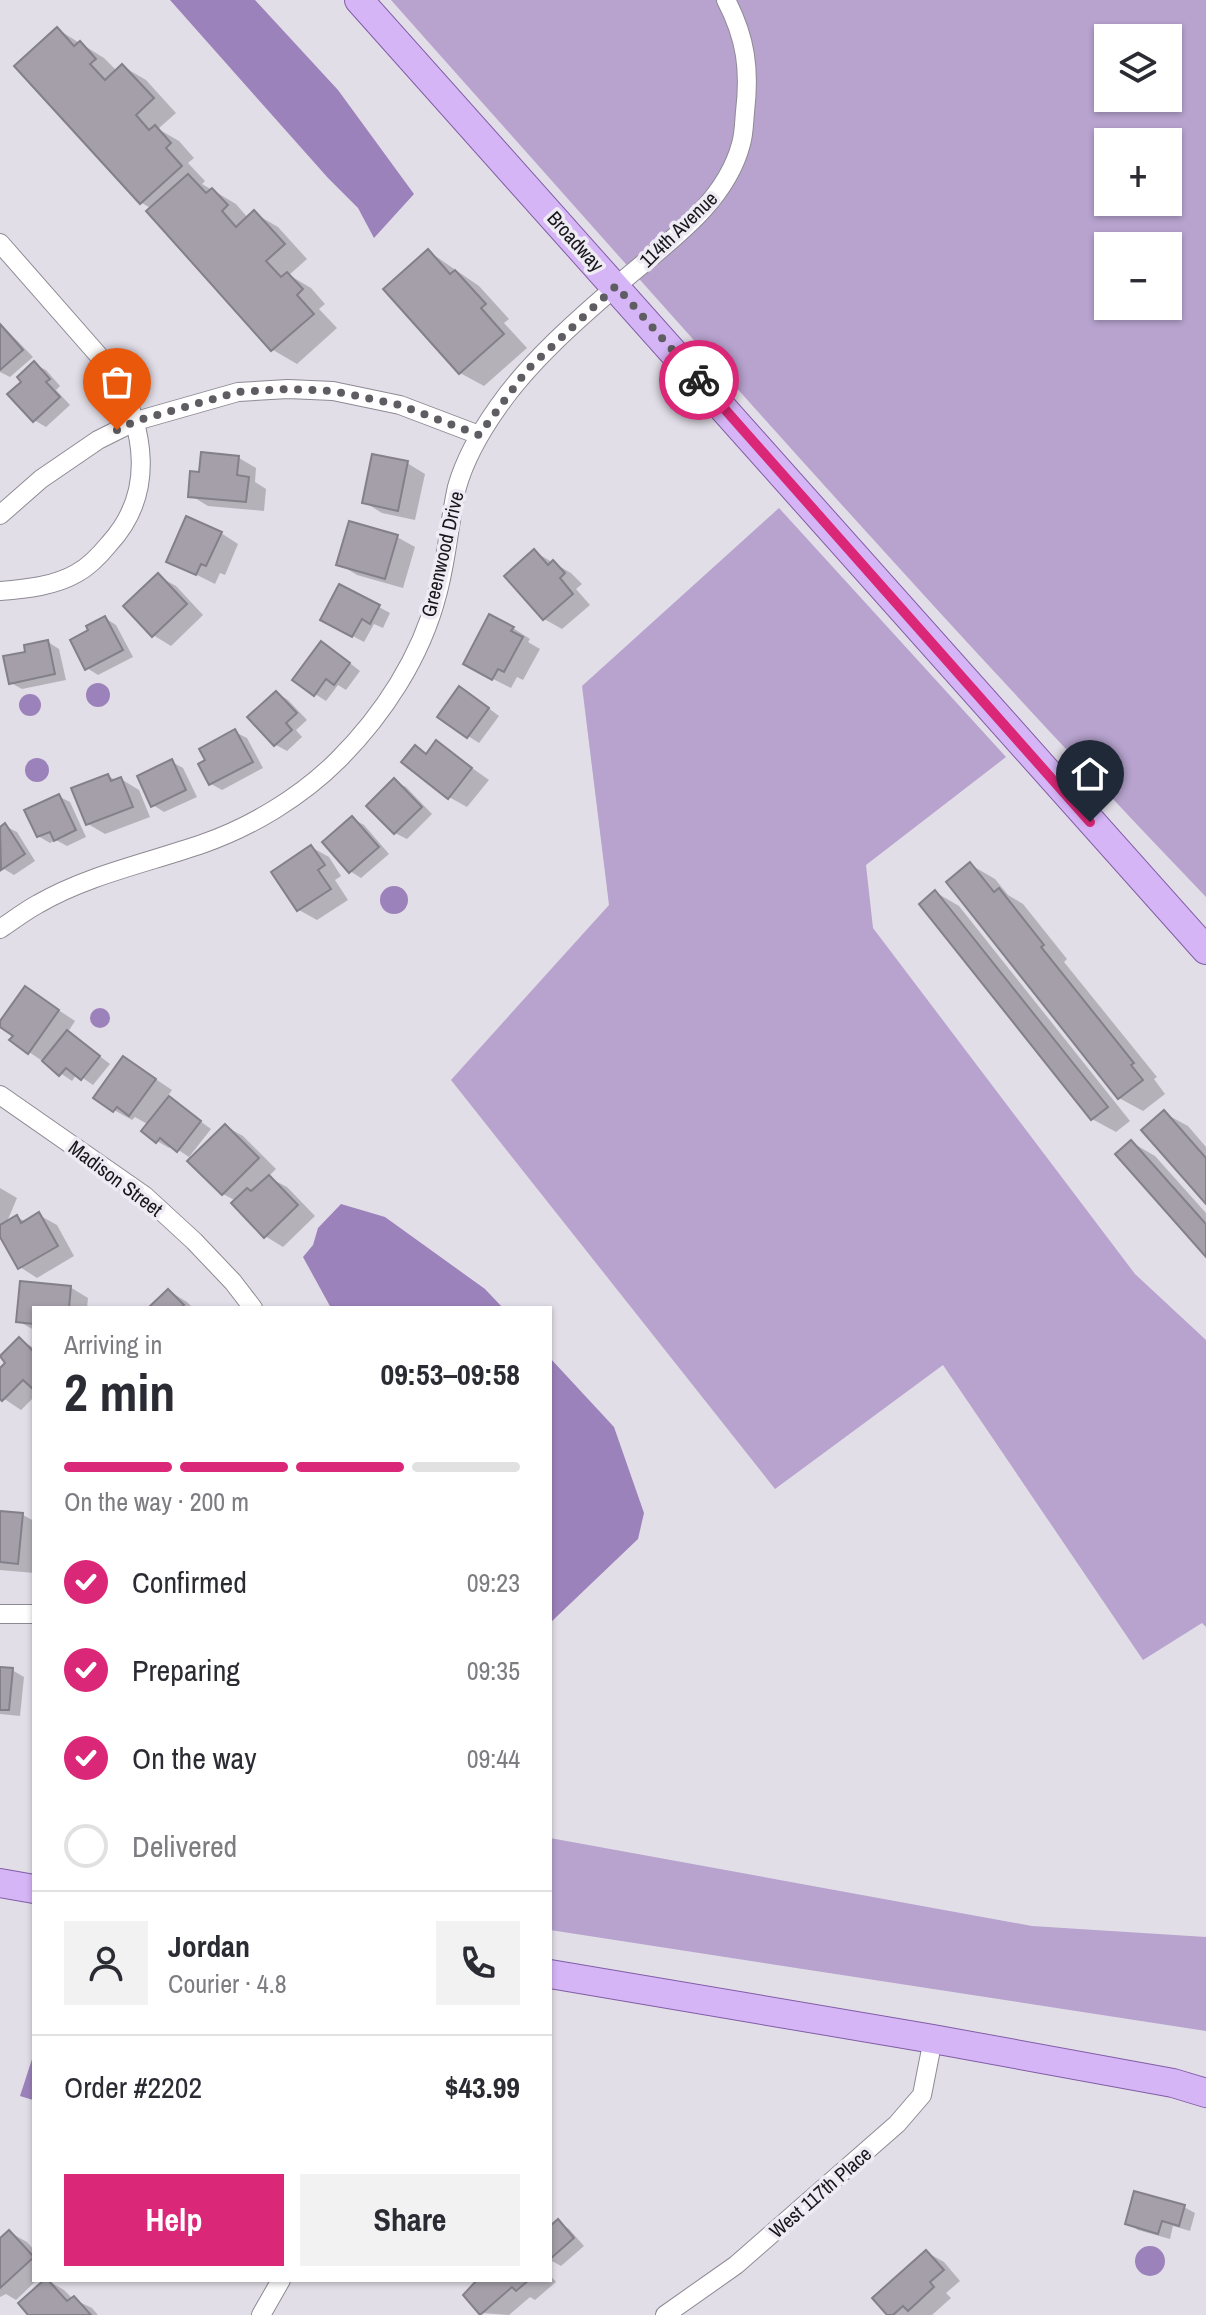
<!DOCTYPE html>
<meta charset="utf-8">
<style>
body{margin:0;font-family:"Archivo Narrow",sans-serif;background:#f2f2f3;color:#2b2b33;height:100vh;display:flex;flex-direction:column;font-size:30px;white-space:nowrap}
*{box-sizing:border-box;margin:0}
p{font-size:26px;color:#7c7c81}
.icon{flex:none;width:44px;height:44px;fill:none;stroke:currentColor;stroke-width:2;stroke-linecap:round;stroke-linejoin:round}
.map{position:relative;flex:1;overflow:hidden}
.details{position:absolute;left:32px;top:1306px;width:520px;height:976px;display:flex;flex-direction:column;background:#fff;border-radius:0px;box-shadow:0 2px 6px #0004}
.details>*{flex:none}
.tools{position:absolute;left:1094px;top:24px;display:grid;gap:16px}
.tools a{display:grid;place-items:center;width:88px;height:88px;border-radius:0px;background:#fff;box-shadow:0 2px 6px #0004;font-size:40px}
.pin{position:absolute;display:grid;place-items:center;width:68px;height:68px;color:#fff;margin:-82px -34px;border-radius:50% 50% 50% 0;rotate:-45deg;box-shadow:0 0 8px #0007}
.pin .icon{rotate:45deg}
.courier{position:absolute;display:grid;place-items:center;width:80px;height:80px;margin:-40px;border:6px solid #db2777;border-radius:50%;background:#fff;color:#222;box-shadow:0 2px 10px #0007}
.head em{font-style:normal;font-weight:800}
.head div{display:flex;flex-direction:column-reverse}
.head{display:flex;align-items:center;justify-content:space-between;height:136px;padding:0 32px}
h1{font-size:52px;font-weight:800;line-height:60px}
.bar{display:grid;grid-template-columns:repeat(4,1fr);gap:12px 8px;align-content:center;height:96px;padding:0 32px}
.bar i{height:10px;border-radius:6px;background:#e1e1e2}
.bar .active{background:#db2777}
.bar p{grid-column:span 4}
.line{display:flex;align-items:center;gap:20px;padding:0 32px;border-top:2px solid #e1e1e2}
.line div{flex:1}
.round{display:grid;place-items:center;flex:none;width:84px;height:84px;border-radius:0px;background:#f2f2f3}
ol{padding:0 32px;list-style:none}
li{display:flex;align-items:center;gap:24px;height:88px}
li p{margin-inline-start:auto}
li .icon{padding:8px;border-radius:50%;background:#db2777;color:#fff;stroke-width:4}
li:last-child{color:#7c7c81}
li i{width:44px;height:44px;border:4px solid #e1e1e2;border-radius:50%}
.primary-button{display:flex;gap:16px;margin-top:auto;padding:16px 32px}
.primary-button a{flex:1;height:92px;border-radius:0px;background:#db2777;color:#fff;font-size:32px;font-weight:800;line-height:92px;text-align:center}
.primary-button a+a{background:#f2f2f3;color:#2b2b33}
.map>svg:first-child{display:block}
.green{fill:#b7a3ce;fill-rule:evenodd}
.water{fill:#9c82ba}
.shadow{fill:#0003}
.building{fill:#a49fa9;stroke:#848089;stroke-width:2}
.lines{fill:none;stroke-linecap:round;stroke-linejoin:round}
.minor-casing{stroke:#8e8a94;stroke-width:20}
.primary-casing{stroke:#815da5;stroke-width:30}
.minor{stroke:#fff;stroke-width:18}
.primary{stroke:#d5b5f6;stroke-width:28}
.done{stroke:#5f5d62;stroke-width:8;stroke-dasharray:0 14.4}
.route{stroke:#db2777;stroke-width:10}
.labels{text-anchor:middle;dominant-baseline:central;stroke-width:7;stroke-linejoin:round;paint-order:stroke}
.street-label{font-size:20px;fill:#18171a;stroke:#efebf5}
</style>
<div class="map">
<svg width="1206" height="2315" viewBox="0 0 1206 2315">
<rect width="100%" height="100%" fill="#e2dee8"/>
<g class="green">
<path d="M391,0H1206V897C926,605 660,302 391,0ZM1108,38H1168V98H1108ZM1108,142H1168V202H1108ZM1108,246H1168V306H1108Z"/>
<path d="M779,508L1006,757L866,865L873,928L1135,1274L1206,1340V1627L1202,1623L1143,1660L943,1365L775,1489L451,1080L609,905L582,686Z"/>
<path d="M550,1838L1032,1926L1206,1937V2031L550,1930Z"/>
</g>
<g class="water">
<path d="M170,0H255L338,90L414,194L374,238L358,208L328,178Z"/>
<circle cx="98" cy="695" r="12"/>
<circle cx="30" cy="705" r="11"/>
<circle cx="37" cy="770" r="12"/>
<circle cx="394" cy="900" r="14"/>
<circle cx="100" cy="1018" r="10"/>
<path d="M341,1204L385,1217L485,1289L503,1308H331L303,1257L313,1245L318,1228Z"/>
<path d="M550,1358L614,1427L644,1513L638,1539L550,1623Z"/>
<path d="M34,2053V2100H33L20,2096Z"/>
<circle cx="1150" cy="2261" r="15"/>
</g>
<g class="shadow">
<path d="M57,29L104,58L117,71L122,66L146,80L176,113L158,129L179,141L194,158L188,163L205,181L202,184L236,204L248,218L254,213L278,227L307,259L289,275L311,288L325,304L319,309L337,328L297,364L273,350L149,212L152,209L142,203L17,66Z"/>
<path d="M428,251L479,286L509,319L504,323L527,348L484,386L460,373Z"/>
<path d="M0,323L33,357L10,377L0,372Z"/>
<path d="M34,364L46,370L60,386L56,390L70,405L46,427L34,420L24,382Z"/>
<path d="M239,458L256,468L255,482L266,489L264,511L208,506L190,495L201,475Z"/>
<path d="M407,463L425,474L415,520L382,513L364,502Z"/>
<path d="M221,533L238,544L225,575L220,573L215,584L169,561Z"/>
<path d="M397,537L415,547L403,588L357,575L339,564Z"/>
<path d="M535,552L571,573L582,584L576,589L590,605L562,629L544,619Z"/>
<path d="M158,576L176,586L203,615L171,646L153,635Z"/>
<path d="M340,586L390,613L383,628L374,624L364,642L322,620Z"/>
<path d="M105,618L116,625L133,657L98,675L87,668Z"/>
<path d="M513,628L530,639L528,642L540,649L523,680L517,677L511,688L483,674Z"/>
<path d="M48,642L59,649L66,680L22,689L11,683L27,653Z"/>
<path d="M333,650L360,671L346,690L338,685L326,701L315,694Z"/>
<path d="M277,693L288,700L307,720L296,730L302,737L287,751L276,745L250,717Z"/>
<path d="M471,695L499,716L479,743L468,736Z"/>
<path d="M235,732L247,738L263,768L222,790L211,784Z"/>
<path d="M437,743L489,780L467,807L449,797L404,762L415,747L428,755Z"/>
<path d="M172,762L183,768L197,797L164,812L153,805Z"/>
<path d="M108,776L117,781L121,779L139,790L150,817L105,834L88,824Z"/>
<path d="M394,781L406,787L432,814L407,839L395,833Z"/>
<path d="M58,796L70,802L86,837L67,846L56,840L50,843L38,836Z"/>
<path d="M353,819L364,825L389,854L361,878L350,871Z"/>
<path d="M5,826L17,832L35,861L14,875L4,869L0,872V829Z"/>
<path d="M311,847L329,857L341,876L335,880L348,900L317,920L299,910L273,873Z"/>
<path d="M971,865L995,879L1008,895L1023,904L1067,959L1064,962L1157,1077L1154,1079L1165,1094L1143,1111L1119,1098Z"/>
<path d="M935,892L959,906L1130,1121L1116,1132L1092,1119Z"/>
<path d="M25,988L75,1021L68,1032L110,1064L93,1085L77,1074L72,1081L29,1052Z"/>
<path d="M124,1058L172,1090L167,1097L211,1129L189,1157L171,1145L169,1148L157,1141L149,1125L135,1117L132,1120L114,1110Z"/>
<path d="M1164,1113L1188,1126L1206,1147V1201Z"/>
<path d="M225,1126L243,1136L276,1169L268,1177L287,1187L315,1216L283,1247L265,1236L236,1201L223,1194Z"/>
<path d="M1131,1142L1155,1156L1206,1213V1254Z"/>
<path d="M0,1188L17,1198L6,1224L17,1217L26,1222L39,1215L57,1225L74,1256L37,1278L20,1267L0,1233Z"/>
<path d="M22,1283L70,1287L88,1298L87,1308H34V1330L18,1321Z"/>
<path d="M169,1291L187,1302L193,1308H151Z"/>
<path d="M19,1339L34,1348V1397L21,1410L0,1396V1371L8,1363Z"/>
<path d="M0,1513L23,1515L34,1521V1573L0,1570Z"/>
<path d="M0,1669L12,1670L24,1677L20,1716L0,1714Z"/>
<path d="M1184,2207L1195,2213L1190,2231L1173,2226L1170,2239L1138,2230L1127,2223Z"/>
<path d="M558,2222L569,2229L584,2246L561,2266L550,2260V2229Z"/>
<path d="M9,2232L27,2242L34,2250V2280H37L16,2300L6,2294L0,2297V2240Z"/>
<path d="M926,2252L944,2262L960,2281L946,2293L951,2298L932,2315H890Z"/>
<path d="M550,2275L556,2282L535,2300L530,2297L509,2315L482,2313L480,2280H550Z"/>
<path d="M47,2280L64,2290L73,2299L92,2308L98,2315H31Z"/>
</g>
<g class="building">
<path d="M57,27L74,46L80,41L96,59L90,64L105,80L122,64L154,98L136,115L149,130L155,125L171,143L166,148L182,166L140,204L14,66Z"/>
<path d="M188,174L206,193L212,188L228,205L222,211L236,227L254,210L285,244L266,261L281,277L287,272L303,289L297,295L314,314L271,351L146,211Z"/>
<path d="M428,249L450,274L455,270L486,304L481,308L504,334L459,374L383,289Z"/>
<path d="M0,324L23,350L0,370Z"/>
<path d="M34,361L50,379L46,382L60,397L33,422L7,394L21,382L17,377Z"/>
<path d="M201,452L239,456L237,475L249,477L246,502L188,497L190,471L199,472Z"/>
<path d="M372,454L408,461L398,511L362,503Z"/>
<path d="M186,516L222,532L206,566L201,564L196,575L166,562Z"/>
<path d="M349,521L398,535L385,579L336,565Z"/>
<path d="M534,549L548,565L553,560L565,573L560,578L573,594L543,620L504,576Z"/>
<path d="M158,573L187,604L152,637L123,606Z"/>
<path d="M339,584L380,605L370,624L362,619L352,637L320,620Z"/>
<path d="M489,614L514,627L511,631L523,637L504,672L498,669L492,680L463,664Z"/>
<path d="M105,616L123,650L85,670L70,640L88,630L86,626Z"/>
<path d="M48,640L55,674L9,684L3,656L25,652L24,645Z"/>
<path d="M321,641L350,663L334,685L326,679L314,696L292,680Z"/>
<path d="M459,686L489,708L467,738L437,717Z"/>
<path d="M276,691L297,713L286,723L292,730L274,746L247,717Z"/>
<path d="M235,729L253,762L209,785L198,764L205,760L199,749Z"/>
<path d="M436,740L472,768L448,799L401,762L415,745L426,754Z"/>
<path d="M172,759L186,790L151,807L137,776Z"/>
<path d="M108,774L111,781L121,777L133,807L86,825L71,788Z"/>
<path d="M394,778L422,807L394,834L366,806Z"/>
<path d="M59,794L76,830L54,841L50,832L37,837L24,810Z"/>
<path d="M352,816L379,847L349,873L322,842Z"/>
<path d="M5,823L25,854L1,870L0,827Z"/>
<path d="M311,845L325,865L318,870L331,889L297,911L271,872Z"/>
<path d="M970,862L994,892L999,888L1044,945L1041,947L1134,1063L1131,1065L1143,1080L1118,1099L946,882Z"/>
<path d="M935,890L1108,1107L1091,1120L919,904Z"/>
<path d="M25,986L59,1010L28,1054L9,1040L13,1036L0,1027V1021Z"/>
<path d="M67,1030L100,1056L81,1080L66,1068L59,1076L42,1061Z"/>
<path d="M123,1056L156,1079L129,1116L117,1107L113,1112L93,1098Z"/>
<path d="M169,1096L201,1121L177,1152L160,1138L156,1143L141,1131Z"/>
<path d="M1164,1110L1206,1158V1204L1141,1130Z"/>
<path d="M225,1124L259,1158L222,1195L187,1161Z"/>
<path d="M1131,1140L1206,1224V1257L1115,1154Z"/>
<path d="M269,1175L298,1205L264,1238L231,1203L247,1188L251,1191Z"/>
<path d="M39,1212L58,1246L18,1269L0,1237V1225L17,1215L21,1223Z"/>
<path d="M20,1281L71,1286L69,1308H34V1324L16,1322Z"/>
<path d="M168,1289L184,1305L180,1308H148Z"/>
<path d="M19,1337L34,1352V1390L23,1380L2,1401L0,1399V1368L5,1363L0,1356Z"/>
<path d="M0,1511L23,1513L18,1564L0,1562Z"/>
<path d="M0,1667L13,1668L9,1710H0Z"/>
<path d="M1134,2191L1185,2205L1179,2226L1162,2221L1158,2234L1125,2224Z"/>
<path d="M558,2219L574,2238L550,2259V2226Z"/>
<path d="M9,2230L34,2257L0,2288V2238Z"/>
<path d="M926,2250L944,2270L930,2282L934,2287L908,2311L903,2306L893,2315H887L872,2298Z"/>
<path d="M44,2280H48L67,2301L74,2296L91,2315H28L18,2303Z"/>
<path d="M477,2280H529L516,2291L512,2287L480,2315L463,2295Z"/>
</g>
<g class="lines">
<g class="minor-casing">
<g id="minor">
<path d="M0,243L114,373C145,429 156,493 109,544C100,555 90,566 77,573C55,586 26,589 0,591"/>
<path d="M0,515L41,479L98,440L136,421L238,392L288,389L333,391L400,405L479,435"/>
<path d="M0,929C12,921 25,911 38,904C88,875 147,863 202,844C251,827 301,797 338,760C383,715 421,657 437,595C447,560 449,523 457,487C465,459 481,431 498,407C529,362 578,319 620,283C665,244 725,205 741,144C744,134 744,122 745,112C750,70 746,38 726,0"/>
<path d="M0,1095L145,1196L194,1241L233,1282L253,1308"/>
<path d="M0,1614H34"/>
<path d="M261,2315L281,2280"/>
<path d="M665,2315L736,2265L897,2124L922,2095L933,2039"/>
</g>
</g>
<g class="primary-casing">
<g id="primary">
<path d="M359,0L1206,950"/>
<path d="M0,1883L34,1889"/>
<path d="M550,1974L933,2039L1173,2083L1206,2093"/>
</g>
</g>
<use href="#minor" class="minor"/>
<use href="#primary" class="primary"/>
</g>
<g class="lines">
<path class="done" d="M117,430L136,421L238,392L288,389L333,391L400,405L479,435L527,370L616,286L699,380"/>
<path class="route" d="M699,380L1090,822"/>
</g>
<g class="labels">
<g class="street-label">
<text transform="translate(678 229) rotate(-44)">114th Avenue</text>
<text transform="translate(576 241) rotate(48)">Broadway</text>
<text transform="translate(442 554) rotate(-77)">Greenwood Drive</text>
<text transform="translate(116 1178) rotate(37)">Madison Street</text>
<text transform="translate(820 2192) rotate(-41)">West 117th Place</text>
</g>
</g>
</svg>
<div class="tools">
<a><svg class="icon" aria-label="layers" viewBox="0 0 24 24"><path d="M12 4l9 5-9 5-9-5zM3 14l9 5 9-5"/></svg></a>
<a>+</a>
<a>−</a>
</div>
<div class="pin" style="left:117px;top:430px;background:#ea580c"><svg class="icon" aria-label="bag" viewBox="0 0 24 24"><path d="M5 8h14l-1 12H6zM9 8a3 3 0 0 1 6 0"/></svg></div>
<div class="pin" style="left:1090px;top:822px;background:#1f2937"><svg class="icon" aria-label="home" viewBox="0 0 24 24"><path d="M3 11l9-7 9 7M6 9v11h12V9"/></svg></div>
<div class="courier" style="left:699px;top:380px"><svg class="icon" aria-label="bike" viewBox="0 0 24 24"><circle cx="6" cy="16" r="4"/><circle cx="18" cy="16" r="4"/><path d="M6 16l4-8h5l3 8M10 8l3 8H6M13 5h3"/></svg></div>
<section class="details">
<div class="head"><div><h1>2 min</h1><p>Arriving in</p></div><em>09:53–09:58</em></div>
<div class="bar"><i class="active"></i><i class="active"></i><i class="active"></i><i></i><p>On the way · 200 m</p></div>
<ol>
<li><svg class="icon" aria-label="check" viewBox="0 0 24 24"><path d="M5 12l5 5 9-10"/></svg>Confirmed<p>09:23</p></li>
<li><svg class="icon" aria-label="check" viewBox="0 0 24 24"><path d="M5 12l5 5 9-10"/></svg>Preparing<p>09:35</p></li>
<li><svg class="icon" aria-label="check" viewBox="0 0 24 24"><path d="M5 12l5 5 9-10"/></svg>On the way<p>09:44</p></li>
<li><i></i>Delivered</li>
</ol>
<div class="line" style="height:144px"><a class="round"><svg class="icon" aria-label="person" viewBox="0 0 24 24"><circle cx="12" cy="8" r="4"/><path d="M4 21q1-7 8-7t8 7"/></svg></a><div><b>Jordan</b><p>Courier · 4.8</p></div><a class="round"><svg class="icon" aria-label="phone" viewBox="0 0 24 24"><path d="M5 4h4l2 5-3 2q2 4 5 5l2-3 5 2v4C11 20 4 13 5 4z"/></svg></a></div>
<div class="line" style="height:104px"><div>Order #2202</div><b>$43.99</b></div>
<div class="primary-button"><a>Help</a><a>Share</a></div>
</section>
</div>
